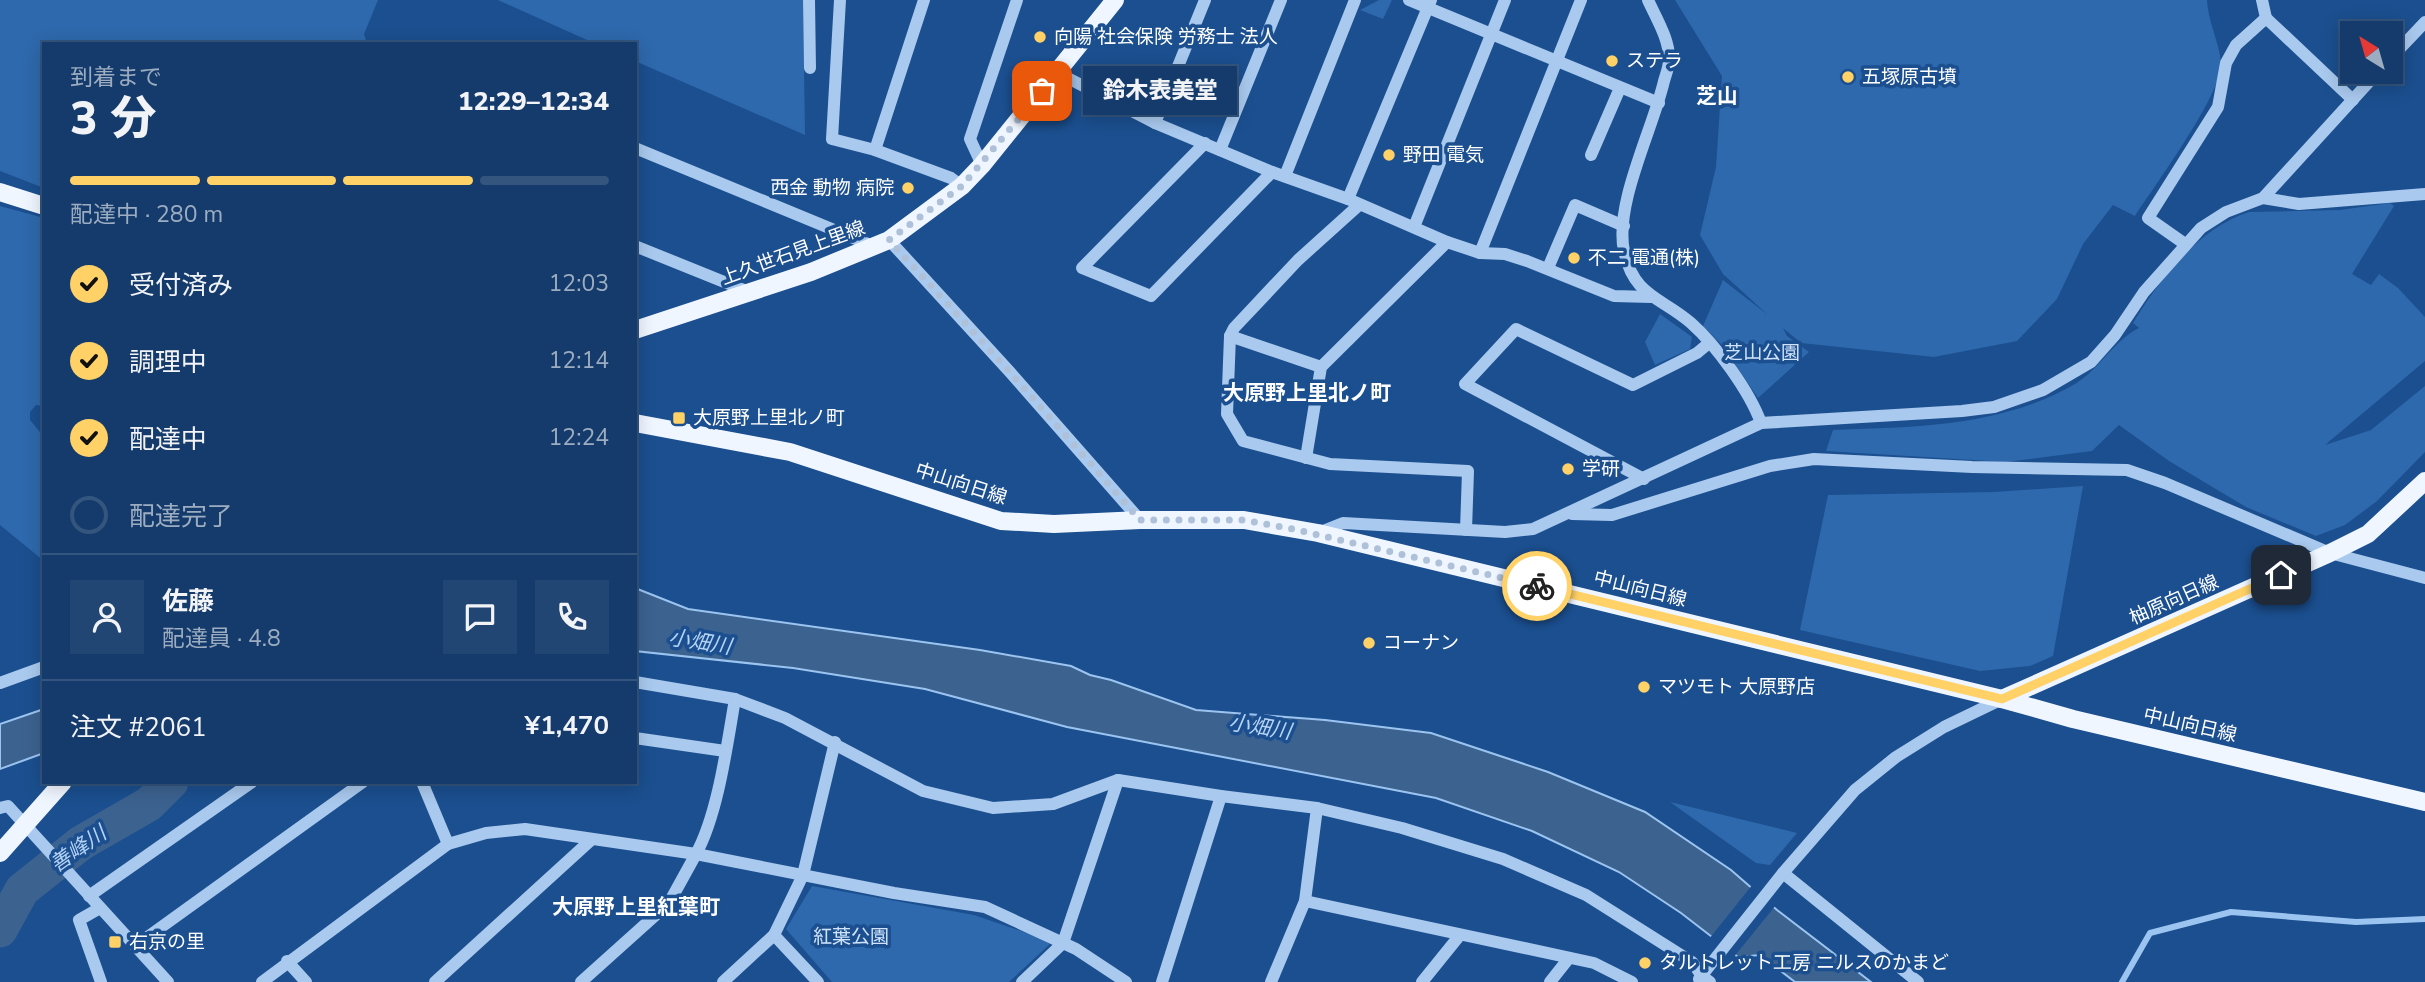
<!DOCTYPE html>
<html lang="ja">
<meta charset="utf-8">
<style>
body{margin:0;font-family:"Nunito Sans","Noto Sans JP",sans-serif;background:#214673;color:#f1f3f6;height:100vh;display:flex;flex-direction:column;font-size:26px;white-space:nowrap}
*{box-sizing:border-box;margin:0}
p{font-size:23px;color:#9dadc1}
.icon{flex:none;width:38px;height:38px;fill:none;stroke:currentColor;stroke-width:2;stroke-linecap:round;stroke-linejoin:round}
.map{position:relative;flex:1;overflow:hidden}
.sheet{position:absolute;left:42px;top:42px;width:595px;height:742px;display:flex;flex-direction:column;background:#143b6b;border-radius:0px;box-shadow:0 4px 18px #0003,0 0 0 2px #33557e}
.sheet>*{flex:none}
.needle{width:46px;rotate:323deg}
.buttons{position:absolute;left:2340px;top:21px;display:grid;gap:14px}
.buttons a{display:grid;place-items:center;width:63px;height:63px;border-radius:0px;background:#143b6b;box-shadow:0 4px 18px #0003,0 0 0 2px #33557e;font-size:35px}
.pin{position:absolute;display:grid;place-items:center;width:60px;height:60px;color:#fff;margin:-30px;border-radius:14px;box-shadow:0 4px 10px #0006}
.courier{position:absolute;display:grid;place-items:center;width:70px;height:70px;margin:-35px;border:5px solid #ffd166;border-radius:50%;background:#fff;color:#222;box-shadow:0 2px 9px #0007}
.bubble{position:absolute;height:49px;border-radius:0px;background:#143b6b;box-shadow:0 4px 18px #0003,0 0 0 2px #33557e;font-size:23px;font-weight:800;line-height:49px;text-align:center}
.summary em{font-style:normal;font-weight:800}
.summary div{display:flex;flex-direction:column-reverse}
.summary{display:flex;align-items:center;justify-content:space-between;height:119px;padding:0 28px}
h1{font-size:46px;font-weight:800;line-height:52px}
.bar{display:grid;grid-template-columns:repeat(4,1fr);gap:10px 7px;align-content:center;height:84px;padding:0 28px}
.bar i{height:9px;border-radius:5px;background:#33557e}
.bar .active{background:#ffd166}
.bar p{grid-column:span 4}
.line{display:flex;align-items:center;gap:18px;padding:0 28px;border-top:2px solid #33557e}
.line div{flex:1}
.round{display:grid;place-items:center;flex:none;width:74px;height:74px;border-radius:0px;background:#214673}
ol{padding:0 28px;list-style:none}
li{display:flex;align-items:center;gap:21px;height:77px}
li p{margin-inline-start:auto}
li .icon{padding:7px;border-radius:50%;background:#ffd166;color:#111;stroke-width:4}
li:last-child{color:#9dadc1}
li i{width:38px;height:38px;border:4px solid #33557e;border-radius:50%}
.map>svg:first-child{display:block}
.green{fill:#2e69ad}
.water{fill:#3c6290;stroke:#9cc4f0;stroke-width:2}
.pier{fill:#1b4f8f}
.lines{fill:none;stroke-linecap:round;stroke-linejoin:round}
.stream{stroke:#9cc4f0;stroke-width:6}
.river{stroke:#3c6290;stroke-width:35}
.minor{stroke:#a9c9ee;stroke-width:12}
.major{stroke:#f0f6ff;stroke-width:18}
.done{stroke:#afc1d8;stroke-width:7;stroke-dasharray:0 12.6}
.route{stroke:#ffd166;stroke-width:9}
.poi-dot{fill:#ffd166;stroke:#1b4f8f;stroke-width:2.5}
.labels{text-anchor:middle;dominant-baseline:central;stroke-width:7;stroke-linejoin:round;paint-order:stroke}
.poi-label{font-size:19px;fill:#fff;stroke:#1b4f8f;text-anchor:start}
.street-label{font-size:19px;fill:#fff;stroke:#1b4f8f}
.park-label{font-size:19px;fill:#cfe3fa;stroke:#1b4f8f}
.neighbourhood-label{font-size:21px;font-weight:bold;fill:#fff;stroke:#1b4f8f}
.water-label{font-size:21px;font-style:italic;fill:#b5d3f5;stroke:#1b4f8f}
</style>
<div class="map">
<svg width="2425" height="982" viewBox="0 0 2425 982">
<rect width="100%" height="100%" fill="#1b4f8f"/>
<g class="green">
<path d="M0,0H378L364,34L367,44H44V188L0,171Z"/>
<path d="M498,0H803L805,135L635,61V44H596Z"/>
<path d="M1379,0H1392L1383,19L1360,10Z"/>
<path d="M1675,0H2207C2208,22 2219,41 2221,63C2224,91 2154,187 2135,216L2113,205L2083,244L2057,299L2017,341L1934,357L1801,343L1783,328L1787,336L1809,352L1758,398L1722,345L1703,326L1723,280L1768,315L1723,274L1700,235L1716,167L1722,76Z"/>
<path d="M2390,203L2394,206L2352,274L2371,285L2379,274L2398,288L2425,317V361L2325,445L2371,430L2425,386V452L2377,501L2345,525L2316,536L2246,507L2169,461L2119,425L2092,451L2006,462L1826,451L1833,430C1916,427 2001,427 2075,384C2100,369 2113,341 2139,328L2133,323C2160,279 2198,228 2249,212L2340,210Z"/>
<path d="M0,206L44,218V406L36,405L30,412V420L44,437V561L0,525Z"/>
<path d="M1660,314L1692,337L1690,349L1655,365L1645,342Z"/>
<path d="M2083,486L2053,656L2030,666L1980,671L1800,630L1828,495L1994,492Z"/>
<path d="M1670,802L1797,833L1770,865L1756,863Z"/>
<path d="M812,886L974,915L1036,936L1050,944L1009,982H832L786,929Z"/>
</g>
<g class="water">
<path d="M635,588L688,609L980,650L1071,666L1090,675L1111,680L1196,710L1325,720L1431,733L1548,772L1645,812L1731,870L1777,910L1871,982H1795L1760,955L1738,957L1681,913L1619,872L1532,831L1436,798L1067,727L925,689L793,668L635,651Z"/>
<path d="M44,709V753L0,769V724Z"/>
</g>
<path class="pier" d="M1753,884L1776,905L1733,958L1709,939Z"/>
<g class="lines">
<path class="stream" d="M2122,982L2150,933L2231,912L2356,922L2425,919"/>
<path class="river" d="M0,930L22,890L81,843L149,804L171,782"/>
<g class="minor">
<path d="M809,0L810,68"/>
<path d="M840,0L832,139L875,150L951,178L962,186"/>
<path d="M1409,0L1659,103"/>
<path d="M1648,0C1656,18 1670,40 1669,60C1669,67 1666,74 1664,81C1653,129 1614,204 1624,251C1634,297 1661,297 1691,323C1716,345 1750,392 1761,423"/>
<path d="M2266,18L2353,100"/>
<path d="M2390,59L2425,22"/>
<path d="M1058,73L1155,123L1272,172L1348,199L1447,242L1480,253L1505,254L1527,261L1614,296L1651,297"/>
<path d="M1155,123L1205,0"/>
<path d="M1205,143L1082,268L1151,296L1272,172"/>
<path d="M635,148L873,246"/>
<path d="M875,150L924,0"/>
<path d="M1220,150L1281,0"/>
<path d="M1591,155L1620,88"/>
<path d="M982,165L970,139L1017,0"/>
<path d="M1285,176L1355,0"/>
<path d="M2263,198L2299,204L2425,194"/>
<path d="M1348,199L1431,0"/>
<path d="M1359,205L1298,260L1234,328L1230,336L1227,414L1243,441L1330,464L1468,471L1466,530"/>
<path d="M1414,227L1505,0"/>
<path d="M889,240L1009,371L1140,520"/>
<path d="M2185,244L2148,218L2218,107L2226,63L2236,45L2266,18L2262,0"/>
<path d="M635,246L749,292"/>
<path d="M1480,253L1581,0"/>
<path d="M1548,268L1575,205L1624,226"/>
<path d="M1230,336L1321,367"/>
<path d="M1306,458L1321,367L1447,242"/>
<path d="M1644,479L1465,384L1516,329L1633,385L1697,353L1709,343"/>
<path d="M1572,514L1612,515L1770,466L1814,459L1972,467L2127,470L2165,483L2330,553L2425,578"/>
<path d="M1318,533L1343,523L1505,532L1533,529L1761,423L1962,411L1994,407L2043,390L2091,362L2115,335L2144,292L2201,228L2226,212L2263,198L2378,72"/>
<path d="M635,682L735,699"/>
<path d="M0,683L44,667"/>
<path d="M635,738L725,751"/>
<path d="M422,782L448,844"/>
<path d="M0,808L8,806L168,982"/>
<path d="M1783,873L1918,982"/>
<path d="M89,896L252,782"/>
<path d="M1305,901L1594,963L1632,982"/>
<path d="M100,908L79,920L101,982"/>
<path d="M774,935L818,982"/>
<path d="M135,946L363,782"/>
<path d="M287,961L306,982"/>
<path d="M1699,979L1783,873L1855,790L1896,757L1944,727L2002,699"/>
<path d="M262,982L448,844L486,833L525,829L696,854L669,903L581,982"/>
<path d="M435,982L591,840"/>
<path d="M723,982L774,935L803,875L835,742"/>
<path d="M1022,982L1063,943L1118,780"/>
<path d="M1126,982L1076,949L985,907L894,893L696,854C718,814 727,745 735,699L785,718L923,791L993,808L1053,804L1118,780L1221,796L1317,808L1402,828L1503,859L1586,895L1692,962L1702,976L1710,982"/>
<path d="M1162,982L1221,796"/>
<path d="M1271,982L1305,901L1317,808"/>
<path d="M1422,982L1460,935"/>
<path d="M1550,982L1569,958"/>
</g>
<g class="major">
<path d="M0,192L44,206"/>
<path d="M635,330L811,272L889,240L962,186L982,165L1115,0"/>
<path d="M635,423L790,452L1001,521L1054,524L1140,520H1244L1318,533L2002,699L2073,719L2425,802"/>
<path d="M2002,699L2330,553L2368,534L2425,481"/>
<path d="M0,853L63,782"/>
</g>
</g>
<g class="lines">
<path class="done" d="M1042,91L962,186L889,240L1009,371L1140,520H1244L1293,529L1537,586"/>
<path class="route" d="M1537,586L2002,699L2281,575"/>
</g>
<g class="poi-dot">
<circle cx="1040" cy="37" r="7"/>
<circle cx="1612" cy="61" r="7"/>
<circle cx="1848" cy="77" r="7"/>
<circle cx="1389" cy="155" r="7"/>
<circle cx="908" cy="188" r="7"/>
<circle cx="1574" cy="258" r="7"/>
<rect x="672" y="411" width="14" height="14" rx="3.5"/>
<circle cx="1568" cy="469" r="7"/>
<circle cx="1369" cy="643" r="7"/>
<circle cx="1644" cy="687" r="7"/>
<rect x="108" y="935" width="14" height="14" rx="3.5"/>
<circle cx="1645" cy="963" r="7"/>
</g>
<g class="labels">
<g class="poi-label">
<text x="1054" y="37">向陽 社会保険 労務士 法人</text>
<text x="1626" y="61">ステラ</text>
<text x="1862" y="77">五塚原古墳</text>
<text x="1403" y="155">野田 電気</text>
<text x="894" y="188" text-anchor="end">西金 動物 病院</text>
<text x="1588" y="258">不二 電通(株)</text>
<text x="693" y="418">大原野上里北ノ町</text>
<text x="1582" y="469">学研</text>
<text x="1383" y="643">コーナン</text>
<text x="1658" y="687">マツモト 大原野店</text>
<text x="129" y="942">右京の里</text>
<text x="1659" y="963">タルトレット工房 ニルスのかまど</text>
</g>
<g class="street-label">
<text transform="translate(793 253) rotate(-20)">上久世石見上里線</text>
<text transform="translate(961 484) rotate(18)">中山向日線</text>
<text transform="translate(1640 589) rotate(14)">中山向日線</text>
<text transform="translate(2174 600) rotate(-24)">柚原向日線</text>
<text transform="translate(2190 725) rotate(13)">中山向日線</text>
</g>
<g class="park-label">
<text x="1762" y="353">芝山公園</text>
<text x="851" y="937">紅葉公園</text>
</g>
<g class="neighbourhood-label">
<text x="1717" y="96">芝山</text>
<text x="1307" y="393">大原野上里北ノ町</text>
<text x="636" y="907">大原野上里紅葉町</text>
</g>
<g class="water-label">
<text transform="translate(700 642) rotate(9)">小畑川</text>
<text transform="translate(1260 727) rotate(9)">小畑川</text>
<text transform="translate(78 849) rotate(-35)">善峰川</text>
</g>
</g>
</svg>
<div class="buttons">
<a><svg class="needle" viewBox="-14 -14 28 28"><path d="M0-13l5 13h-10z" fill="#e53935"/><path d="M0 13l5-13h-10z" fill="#9dadc1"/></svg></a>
</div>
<div class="pin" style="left:1042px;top:91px;background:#ea580c"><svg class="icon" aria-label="bag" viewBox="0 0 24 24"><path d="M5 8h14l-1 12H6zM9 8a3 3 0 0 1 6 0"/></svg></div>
<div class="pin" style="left:2281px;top:575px;background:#1f2937"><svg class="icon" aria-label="home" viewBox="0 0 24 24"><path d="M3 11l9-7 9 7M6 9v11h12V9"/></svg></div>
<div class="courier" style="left:1537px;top:586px"><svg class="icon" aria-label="bike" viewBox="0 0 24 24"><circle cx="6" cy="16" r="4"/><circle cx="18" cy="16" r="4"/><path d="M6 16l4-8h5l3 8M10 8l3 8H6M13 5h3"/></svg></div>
<div class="bubble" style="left:1083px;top:66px;width:154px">鈴木表美堂</div>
<section class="sheet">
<div class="summary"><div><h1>3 分</h1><p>到着まで</p></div><em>12:29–12:34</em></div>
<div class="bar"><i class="active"></i><i class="active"></i><i class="active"></i><i></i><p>配達中 · 280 m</p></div>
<ol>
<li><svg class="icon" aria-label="check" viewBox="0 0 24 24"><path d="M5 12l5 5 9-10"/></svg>受付済み<p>12:03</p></li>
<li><svg class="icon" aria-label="check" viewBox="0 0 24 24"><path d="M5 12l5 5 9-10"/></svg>調理中<p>12:14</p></li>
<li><svg class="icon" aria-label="check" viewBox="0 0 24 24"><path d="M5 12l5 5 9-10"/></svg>配達中<p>12:24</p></li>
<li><i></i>配達完了</li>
</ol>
<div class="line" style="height:126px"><a class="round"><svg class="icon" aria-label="person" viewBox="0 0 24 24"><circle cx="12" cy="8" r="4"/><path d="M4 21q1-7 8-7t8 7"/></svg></a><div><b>佐藤</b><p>配達員 · 4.8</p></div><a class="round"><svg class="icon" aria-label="chat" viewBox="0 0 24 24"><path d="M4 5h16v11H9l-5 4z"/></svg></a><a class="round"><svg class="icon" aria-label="phone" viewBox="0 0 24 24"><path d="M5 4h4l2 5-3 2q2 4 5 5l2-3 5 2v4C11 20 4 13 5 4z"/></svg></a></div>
<div class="line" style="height:91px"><div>注文 #2061</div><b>¥1,470</b></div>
</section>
</div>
